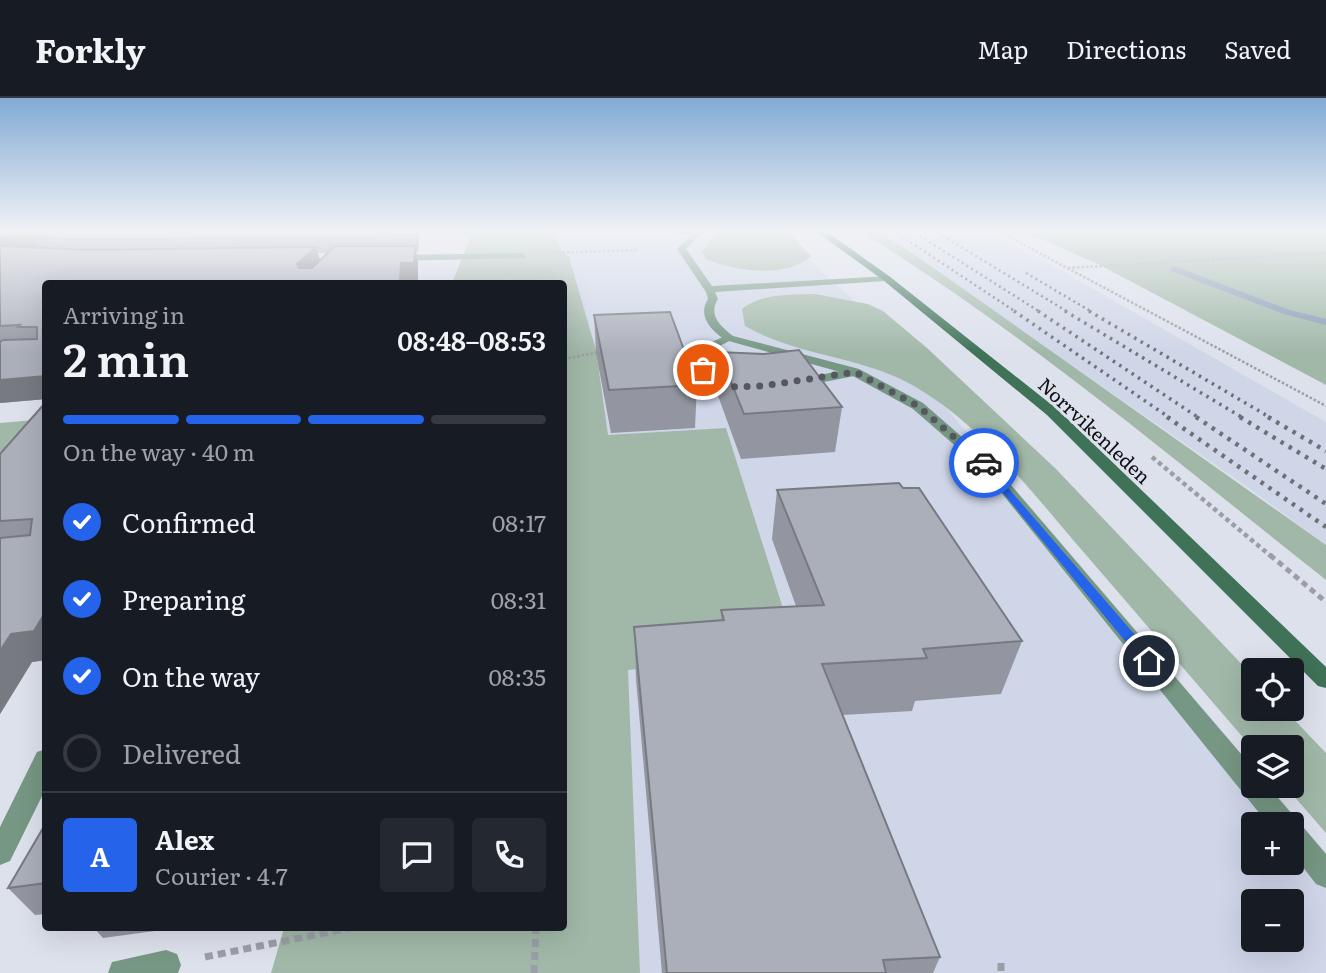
<!DOCTYPE html>
<meta charset="utf-8">
<style>
body{margin:0;font-family:Literata,serif;background:#242831;color:#f1f3f6;height:100vh;display:flex;flex-direction:column;font-size:26px;white-space:nowrap}
*{box-sizing:border-box;margin:0}
p{font-size:23px;color:#9ea1a6}
.icon{flex:none;width:38px;height:38px;fill:none;stroke:currentColor;stroke-width:2;stroke-linecap:round;stroke-linejoin:round}
.map{position:relative;flex:1;overflow:hidden}
.drawer{position:absolute;left:42px;top:182px;width:525px;height:651px;display:flex;flex-direction:column;background:#171b24;border-radius:7px;box-shadow:0 7px 28px #0002}
.drawer>*{flex:none}
.tools{position:absolute;left:1241px;top:560px;display:grid;gap:14px}
.tools a{display:grid;place-items:center;width:63px;height:63px;border-radius:7px;background:#171b24;box-shadow:0 7px 28px #0002;font-size:35px}
.pin{position:absolute;display:grid;place-items:center;width:60px;height:60px;color:#fff;margin:-30px;border:4px solid #fff;border-radius:50%;box-shadow:0 2px 7px #0007}
.courier{position:absolute;display:grid;place-items:center;width:70px;height:70px;margin:-35px;border:5px solid #2563eb;border-radius:50%;background:#fff;color:#222;box-shadow:0 2px 9px #0007}
.head em{font-style:normal;font-weight:600}
.head div{display:flex;flex-direction:column-reverse}
.head{display:flex;align-items:center;justify-content:space-between;height:119px;padding:0 21px}
h1{font-size:46px;font-weight:600;line-height:52px}
.bar{display:grid;grid-template-columns:repeat(4,1fr);gap:10px 7px;align-content:center;height:84px;padding:0 21px}
.bar i{height:9px;border-radius:5px;background:#363941}
.bar .on{background:#2563eb}
.bar p{grid-column:span 4}
.line{display:flex;align-items:center;gap:18px;padding:0 21px;border-top:2px solid #363941}
.line div{flex:1}
.round{display:grid;place-items:center;flex:none;width:74px;height:74px;border-radius:7px;background:#242831}
ol{padding:0 21px;list-style:none}
li{display:flex;align-items:center;gap:21px;height:77px}
li p{margin-inline-start:auto}
li .icon{padding:7px;border-radius:50%;background:#2563eb;color:#fff;stroke-width:4}
li:last-child{color:#9ea1a6}
li i{width:38px;height:38px;border:4px solid #363941;border-radius:50%}
header{display:flex;align-items:center;gap:42px;box-sizing:border-box;height:98px;padding:0 35px;background:#171b24;border-bottom:2px solid #363941}
header strong{font-size:33px}
nav{display:flex;gap:38px;margin-inline-start:auto;font-size:24px}
.map>svg:first-child{display:block}
.built{fill:#cfd6e8;fill-rule:evenodd}
.green{fill:#a1b8a8}
.lines{fill:none;stroke-linecap:round;stroke-linejoin:round}
.stream{fill:#899ab5;fill-rule:evenodd}
.path-far3{stroke:#9b9ea7;stroke-width:2.5;stroke-dasharray:2.5 2;stroke-linecap:butt}
.path-far2{stroke:#9b9ea7;stroke-width:4.5;stroke-dasharray:4.5 3.5;stroke-linecap:butt}
.path-far1{stroke:#9b9ea7;stroke-width:5;stroke-dasharray:6 4.5;stroke-linecap:butt}
.path{stroke:#9b9ea7;stroke-width:7;stroke-dasharray:8 5;stroke-linecap:butt}
.service{fill:#769783;fill-rule:evenodd}
.minor{fill:#769783;fill-rule:evenodd}
.secondary{fill:#3f7257;fill-rule:evenodd}
.rail-far2{stroke:#6e7077;stroke-width:2.5;stroke-dasharray:2 3.5;stroke-linecap:butt}
.rail-far1{stroke:#6e7077;stroke-width:3.5;stroke-dasharray:2.5 5;stroke-linecap:butt}
.rail{stroke:#6e7077;stroke-width:4.5;stroke-dasharray:3.5 6;stroke-linecap:butt}
.wall{fill:#9396a0;fill-rule:evenodd}
.shaded-wall{fill:#787a82}
.building{fill:#abafba;stroke:#787a82;stroke-width:2}
.route{fill:#2563eb}
.done{stroke:#56585f;stroke-width:7;stroke-dasharray:0 12.6}
.labels{text-anchor:middle;dominant-baseline:central;stroke-width:6;stroke-linejoin:round;paint-order:stroke}
.street-label{font-size:19px;fill:#0e0f13;stroke:#dde1ec}
</style>
<header>
<strong>Forkly</strong>
<nav><a>Map</a><a>Directions</a><a>Saved</a></nav>
</header>
<div class="map">
<svg width="1326" height="875" viewBox="0 0 1326 875">
<rect width="100%" height="100%" fill="#dde1ec"/>
<g class="built">
<path d="M554,132H774L852,200L1253,669V688H1269L1326,755V875H588L596,252L569,159L561,152ZM1253,726H1292V765H1253ZM1253,803H1292V842H1253Z"/>
<path d="M876,132H982L1046,164L1326,324V447L1246,388Z"/>
</g>
<g class="green">
<path d="M420,132H554L561,152L569,159L596,252L608,337L726,330L797,555L628,572L640,875H271L284,830H564V186L452,185L470,141L466,138Z"/>
<path d="M719,132H786L811,158C786,181 735,173 706,161L702,154Z"/>
<path d="M858,132H876L918,159L1326,447V482C1174,362 1024,234 858,132Z"/>
<path d="M1020,132H1326V287L1098,166Z"/>
<path d="M815,196L868,206L883,213L927,250L1056,371L1253,578V611H1284L1326,655V735L1285,688H1292V649L1253,651C1195,584 1138,517 1080,450C1031,393 980,326 914,288C862,258 797,258 745,228L742,211C760,195 792,197 815,196Z"/>
<path d="M45,321L0,364V325Z"/>
</g>
<g class="lines">
<path class="stream" d="M1174,168L1290,212L1326,221V227L1284,216L1171,173V169Z"/>
<g class="path-far3">
<path d="M996,132L1326,308"/>
<path d="M549,155L639,152"/>
<path d="M1068,170L1326,155"/>
<path d="M564,261L600,254"/>
</g>
<path class="path-far2" d="M1152,359L1272,459"/>
<path class="path-far1" d="M1270,457L1326,504"/>
<g class="path">
<path d="M205,859L350,830"/>
<path d="M1001,865V875"/>
<path d="M534,875L536,830"/>
</g>
<g class="service">
<path d="M660,132H685L701,136L697,138Z"/>
<path d="M725,238L735,240L714,251L707,263C714,283 727,282 745,286V292C722,296 702,285 695,263L705,247Z"/>
<path d="M855,270L861,274L859,277L799,289L793,285L799,281Z"/>
</g>
<g class="minor">
<path d="M696,132H705L686,151L712,188L889,178L891,180L886,183L715,194L718,201C708,217 720,228 733,238L859,271L923,305L993,366L1253,670V688H1268L1326,756V790L1316,786L1292,755V726H1268L983,372L913,311L851,277L725,242C711,232 697,218 708,201L706,194L677,151Z"/>
<path d="M523,155L526,160L395,163L390,160L395,157Z"/>
<path d="M46,651V690L10,763L0,767V729L37,654Z"/>
<path d="M166,852L177,856L181,867L178,875H108L112,864Z"/>
</g>
<path class="secondary" d="M814,132H824L889,178L1057,311L1326,569V590L1318,588L1047,317L883,182Z"/>
<g class="rail-far2">
<path d="M892,132L1016,214"/>
<path d="M933,132L1068,214"/>
<path d="M920,138L1040,214"/>
<path d="M1026,175L1092,214"/>
</g>
<g class="rail-far1">
<path d="M1014,213L1170,320"/>
<path d="M1038,213L1199,320"/>
<path d="M1065,213L1243,320"/>
<path d="M1089,213L1271,320"/>
</g>
<g class="rail">
<path d="M1167,319L1326,429"/>
<path d="M1196,319L1326,406"/>
<path d="M1240,319L1326,371"/>
<path d="M1268,319L1326,353"/>
</g>
</g>
<g class="wall">
<path d="M0,132H418L419,139L418,154H416L418,165V183H405V186H46V301L0,305ZM318,155H328L320,162Z"/>
<path d="M594,217L697,287L695,330L611,335L596,255Z"/>
<path d="M719,254L842,309L835,354L741,361L717,295Z"/>
<path d="M46,304V562L32,564L0,616V356Z"/>
<path d="M777,392L1022,543L1001,596L915,603L912,613L843,617L940,859L933,875H662L636,581L634,529L721,523V512L796,508L772,441Z"/>
<path d="M46,725V816L35,817L8,790Z"/>
<path d="M94,830H163L162,832L103,840Z"/>
</g>
<g class="shaded-wall">
<path d="M27,132H87L34,139L38,148L3,159L0,153V140Z"/>
<path d="M415,132H418L419,139L418,154L415,137Z"/>
<path d="M415,148L418,165V183H405V186H400L401,165Z"/>
<path d="M316,149L321,166L302,184L297,166Z"/>
<path d="M46,278V301L0,305V282Z"/>
<path d="M46,513V562L32,564L0,616V553L11,536Z"/>
</g>
<g class="building">
<path d="M0,132H27L0,140Z"/>
<path d="M56,132H415V137L88,142L34,139Z"/>
<path d="M0,147L1,148L87,152L316,149L297,166L299,170H312L335,148H415L414,165H401L400,186H46V278L0,282V244L3,242L37,241V229H18L20,227L0,228Z"/>
<path d="M670,214L697,287L609,292L594,217Z"/>
<path d="M799,252L842,309L744,316L719,254L764,256Z"/>
<path d="M46,304V513L34,533L11,536L0,553V440L30,437L32,421L0,423V356Z"/>
<path d="M899,385L903,390H919L1022,543L923,551L927,560L822,566L940,859L883,862L886,875H667L634,529L724,522L721,512L824,507L777,392Z"/>
<path d="M46,725V785L8,790Z"/>
</g>
<linearGradient id="sky" x2="0" y2="1"><stop stop-color="#82aad4"/><stop offset="0.52" stop-color="#f0f2f6"/><stop offset="1" stop-color="#f0f2f6" stop-opacity="0"/></linearGradient>
<rect width="1326" height="255" fill="url(#sky)"/>
<path class="route" d="M984,362L1154,559V566H1144L980,367Z"/>
<g class="lines">
<path class="done" d="M703,272L715,285L728,289L763,288L855,274L918,308L984,365"/>
</g>
<g class="labels">
<g class="street-label">
<text transform="translate(1095 332) rotate(43)">Norrvikenleden</text>
</g>
</g>
</svg>
<div class="tools">
<a><svg class="icon" aria-label="locate" viewBox="0 0 24 24"><circle cx="12" cy="12" r="6"/><path d="M12 2v4M12 18v4M2 12h4M18 12h4"/></svg></a>
<a><svg class="icon" aria-label="layers" viewBox="0 0 24 24"><path d="M12 4l9 5-9 5-9-5zM3 14l9 5 9-5"/></svg></a>
<a>+</a>
<a>−</a>
</div>
<div class="pin" style="left:703px;top:272px;background:#ea580c"><svg class="icon" aria-label="bag" viewBox="0 0 24 24"><path d="M5 8h14l-1 12H6zM9 8a3 3 0 0 1 6 0"/></svg></div>
<div class="pin" style="left:1149px;top:563px;background:#1f2937"><svg class="icon" aria-label="home" viewBox="0 0 24 24"><path d="M3 11l9-7 9 7M6 9v11h12V9"/></svg></div>
<div class="courier" style="left:984px;top:365px"><svg class="icon" aria-label="car" viewBox="0 0 24 24"><path d="M5 17H2v-5l4-1 3-4h7l3 4 3 1v5h-3M9 17h6M6 11h13"/><circle cx="7" cy="17" r="2"/><circle cx="17" cy="17" r="2"/></svg></div>
<section class="drawer">
<div class="head"><div><h1>2 min</h1><p>Arriving in</p></div><em>08:48–08:53</em></div>
<div class="bar"><i class="on"></i><i class="on"></i><i class="on"></i><i></i><p>On the way · 40 m</p></div>
<ol>
<li><svg class="icon" aria-label="check" viewBox="0 0 24 24"><path d="M5 12l5 5 9-10"/></svg>Confirmed<p>08:17</p></li>
<li><svg class="icon" aria-label="check" viewBox="0 0 24 24"><path d="M5 12l5 5 9-10"/></svg>Preparing<p>08:31</p></li>
<li><svg class="icon" aria-label="check" viewBox="0 0 24 24"><path d="M5 12l5 5 9-10"/></svg>On the way<p>08:35</p></li>
<li><i></i>Delivered</li>
</ol>
<div class="line" style="height:126px"><b class="round" style="background:#2563eb;color:#fff">A</b><div><b>Alex</b><p>Courier · 4.7</p></div><a class="round"><svg class="icon" aria-label="chat" viewBox="0 0 24 24"><path d="M4 5h16v11H9l-5 4z"/></svg></a><a class="round"><svg class="icon" aria-label="phone" viewBox="0 0 24 24"><path d="M5 4h4l2 5-3 2q2 4 5 5l2-3 5 2v4C11 20 4 13 5 4z"/></svg></a></div>
</section>
</div>
